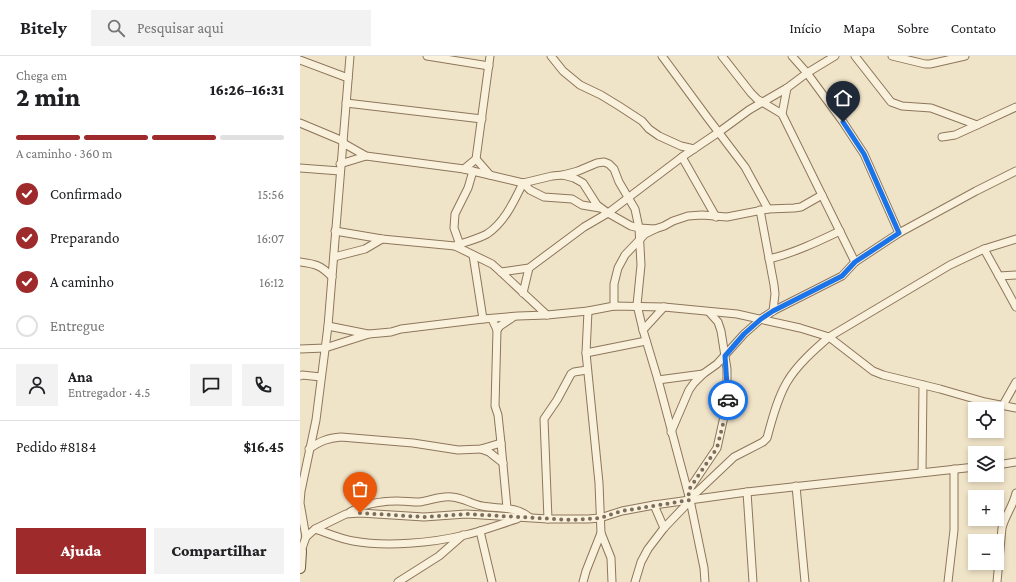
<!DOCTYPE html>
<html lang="pt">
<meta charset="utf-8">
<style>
body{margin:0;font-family:"Crimson Pro",serif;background:#f2f2f2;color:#202124;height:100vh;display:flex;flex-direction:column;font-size:15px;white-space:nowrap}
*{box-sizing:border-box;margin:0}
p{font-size:13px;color:#757577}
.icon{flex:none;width:22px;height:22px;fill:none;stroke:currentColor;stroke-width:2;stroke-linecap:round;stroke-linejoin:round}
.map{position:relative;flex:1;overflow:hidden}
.sheet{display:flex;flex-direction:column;background:#fff;width:300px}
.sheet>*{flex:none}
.buttons{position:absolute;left:668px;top:346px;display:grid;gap:8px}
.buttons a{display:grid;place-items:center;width:36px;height:36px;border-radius:0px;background:#fff;box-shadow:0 2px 6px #0003;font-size:20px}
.pin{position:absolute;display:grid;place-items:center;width:34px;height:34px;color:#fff;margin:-41px -17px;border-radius:50% 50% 50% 0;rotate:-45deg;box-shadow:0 0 4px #0007}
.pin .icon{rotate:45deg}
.courier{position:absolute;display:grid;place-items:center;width:40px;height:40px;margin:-20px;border:3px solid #1a73e8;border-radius:50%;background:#fff;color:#222;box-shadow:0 1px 5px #0007}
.head em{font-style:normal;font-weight:800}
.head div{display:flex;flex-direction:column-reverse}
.head{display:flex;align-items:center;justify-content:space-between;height:68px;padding:0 16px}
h1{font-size:26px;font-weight:800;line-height:30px}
.bar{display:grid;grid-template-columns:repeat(4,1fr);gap:6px 4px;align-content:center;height:48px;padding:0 16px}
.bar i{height:5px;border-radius:3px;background:#e0e0e0}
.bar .active{background:#9e2a2b}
.bar p{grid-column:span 4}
.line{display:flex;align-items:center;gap:10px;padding:0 16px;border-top:1px solid #e0e0e0}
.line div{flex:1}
.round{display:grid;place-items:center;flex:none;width:42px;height:42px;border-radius:0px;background:#f2f2f2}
ol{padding:0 16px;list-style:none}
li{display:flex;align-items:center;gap:12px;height:44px}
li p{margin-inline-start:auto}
li .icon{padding:4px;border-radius:50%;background:#9e2a2b;color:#fff;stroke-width:4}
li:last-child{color:#757577}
li i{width:22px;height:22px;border:2px solid #e0e0e0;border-radius:50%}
.primary-button{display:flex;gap:8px;margin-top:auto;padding:8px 16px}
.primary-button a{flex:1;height:46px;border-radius:0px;background:#9e2a2b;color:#fff;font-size:16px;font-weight:800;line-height:46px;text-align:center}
.primary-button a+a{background:#f2f2f2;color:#202124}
header{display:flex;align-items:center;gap:24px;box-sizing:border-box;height:56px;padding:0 20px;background:#fff;border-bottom:1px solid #e0e0e0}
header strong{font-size:19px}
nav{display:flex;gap:22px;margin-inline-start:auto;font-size:14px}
.search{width:280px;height:36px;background:#f2f2f2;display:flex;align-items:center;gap:10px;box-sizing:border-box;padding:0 14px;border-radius:0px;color:#757577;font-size:15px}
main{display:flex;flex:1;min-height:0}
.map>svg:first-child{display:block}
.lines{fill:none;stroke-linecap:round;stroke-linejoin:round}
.street-casing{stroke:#8d765c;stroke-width:9}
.secondary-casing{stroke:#6f573f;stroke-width:12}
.street{stroke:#faf1dc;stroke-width:7}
.secondary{stroke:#faf1dc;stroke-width:10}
.done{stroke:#7c6e5b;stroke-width:4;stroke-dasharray:0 7.2}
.route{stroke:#1a73e8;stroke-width:5}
</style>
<header>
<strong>Bitely</strong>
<div class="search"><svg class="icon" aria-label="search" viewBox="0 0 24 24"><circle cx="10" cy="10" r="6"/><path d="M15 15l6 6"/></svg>Pesquisar aqui</div>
<nav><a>Início</a><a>Mapa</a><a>Sobre</a><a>Contato</a></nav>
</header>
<main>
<section class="sheet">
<div class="head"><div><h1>2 min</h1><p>Chega em</p></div><em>16:26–16:31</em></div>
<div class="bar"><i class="active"></i><i class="active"></i><i class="active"></i><i></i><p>A caminho · 360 m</p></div>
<ol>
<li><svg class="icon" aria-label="check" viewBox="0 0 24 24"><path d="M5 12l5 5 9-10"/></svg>Confirmado<p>15:56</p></li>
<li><svg class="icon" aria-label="check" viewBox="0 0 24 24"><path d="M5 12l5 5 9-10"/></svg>Preparando<p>16:07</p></li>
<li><svg class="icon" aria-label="check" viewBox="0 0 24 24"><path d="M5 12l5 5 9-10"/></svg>A caminho<p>16:12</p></li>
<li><i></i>Entregue</li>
</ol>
<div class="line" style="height:72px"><a class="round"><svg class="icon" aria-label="person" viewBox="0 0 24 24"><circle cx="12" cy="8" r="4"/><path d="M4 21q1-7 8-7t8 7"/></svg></a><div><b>Ana</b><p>Entregador · 4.5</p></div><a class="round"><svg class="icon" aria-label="chat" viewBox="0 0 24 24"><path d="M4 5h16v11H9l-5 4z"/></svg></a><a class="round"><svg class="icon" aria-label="phone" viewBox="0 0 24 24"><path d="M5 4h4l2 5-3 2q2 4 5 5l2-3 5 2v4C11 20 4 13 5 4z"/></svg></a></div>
<div class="line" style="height:52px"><div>Pedido #8184</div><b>$16.45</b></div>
<div class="primary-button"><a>Ajuda</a><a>Compartilhar</a></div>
</section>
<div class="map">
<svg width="716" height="526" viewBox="0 0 716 526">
<rect width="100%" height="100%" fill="#f0e4c8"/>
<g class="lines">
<g class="street-casing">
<g id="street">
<path d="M127,0L189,10"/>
<path d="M251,0L263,15L280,29L301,39L319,50L342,65L349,73L359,80L381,90L394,93"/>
<path d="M362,0L407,61L445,111L468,153"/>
<path d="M422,0L451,37L457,43L482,58L555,206"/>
<path d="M492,0L507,17L543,66L564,98L599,177"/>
<path d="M555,0L591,46L602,50L631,52L677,69L716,51"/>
<path d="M592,0L625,8H630L665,0"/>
<path d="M0,4L48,22"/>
<path d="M46,47L182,63"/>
<path d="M482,58L487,32"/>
<path d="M0,67L43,85"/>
<path d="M642,81L655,79L677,69"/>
<path d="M43,87L66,100L164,113L223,127L252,120L263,119L274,122L283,127L297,149L308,157L331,170L339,172L355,173"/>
<path d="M382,101L416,161"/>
<path d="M176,103L190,119"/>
<path d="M40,108L66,100"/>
<path d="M0,112L40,115"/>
<path d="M164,113L176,103L190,0"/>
<path d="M263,119L278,115L297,107L304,106L309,108L314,113L319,126L335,153L339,172L341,209L337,249L343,274L358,324L390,444L404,512L405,526"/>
<path d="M223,127L230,134L244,141L272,143L282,149L300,152"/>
<path d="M460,154L474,229L475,238L473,255"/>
<path d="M35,175L82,183L155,190L192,208L201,216L247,259"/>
<path d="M160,189L154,172L155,158L168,132L173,115"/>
<path d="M155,190C165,186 178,183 187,178C205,166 214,145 223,127"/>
<path d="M684,193L699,220L716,219"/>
<path d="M173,199L183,263"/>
<path d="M34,201L65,193L82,183"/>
<path d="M469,203C494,197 517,186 540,175"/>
<path d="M0,206C15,208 21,209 32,221"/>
<path d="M201,216L229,212L284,171L308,157L382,101L419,76L449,54L487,32L507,17L535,0"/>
<path d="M699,220L716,251"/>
<path d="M223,237L229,212"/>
<path d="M314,250V228L318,212L325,199L345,178L355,173L364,170L373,165L388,160L402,159L427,161L468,153L494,152L501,151L522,139"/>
<path d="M288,255L286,297L299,427L301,477L311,502L312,526"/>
<path d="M192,263L197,274L195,350L198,359L201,387L207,452"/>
<path d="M28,270L68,278"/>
<path d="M197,274L200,270L212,262"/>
<path d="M343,274L364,251"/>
<path d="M0,293L25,292L69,278L91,276L101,273L183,263L218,260L247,259L288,255L314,250L364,251L437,258L500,272L529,281L573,315L583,319L640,333L685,346L716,352"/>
<path d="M286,297L346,285"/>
<path d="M0,320L2,319L21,321"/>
<path d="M358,324L403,318"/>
<path d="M703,349L716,326"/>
<path d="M371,376L389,334L394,327L403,318L417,308L444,278L461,263L473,255L542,220L555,206L599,177L676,135L716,115"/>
<path d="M9,393C20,385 28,382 41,381L113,387L158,394L181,393L201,387"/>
<path d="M181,393L189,396L203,407"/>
<path d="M697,409L716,406"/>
<path d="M622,416L623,329"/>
<path d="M496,430L505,526"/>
<path d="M388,435L417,392L427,347V313L421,275L418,266L409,256"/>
<path d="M447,436L453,526"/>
<path d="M389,439L397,436L434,401L463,386L467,382C472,364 477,343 487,326C497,309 514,294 529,281L650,209L684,193L716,183"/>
<path d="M354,449L364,472"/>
<path d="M50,456C64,448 81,445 97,445C104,445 112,446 119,446C130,445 141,439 152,441C163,442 172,448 182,450C198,453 216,450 229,461"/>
<path d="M248,463L244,363L257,344L271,318L274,316L287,314"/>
<path d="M15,473C27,477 40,483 53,485C86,491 132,487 165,479C183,475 200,468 217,463"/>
<path d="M180,475L192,526"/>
<path d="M6,481L0,447L1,435L16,364L28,270L50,0"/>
<path d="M1,495L6,481L15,473L46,458L60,457L124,461L166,458L248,463H288L300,462L322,455L354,449L447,436L675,411"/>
<path d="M98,526L139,500L163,479"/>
<path d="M283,526L286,515L301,477"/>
<path d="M335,526L341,506L348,493L364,472L385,450L387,444"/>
<path d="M648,526L654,474V413"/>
<path d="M697,526L702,472C705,460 713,450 716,437"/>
</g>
</g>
<g class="secondary-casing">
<path id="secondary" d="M0,512L1,495"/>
</g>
<use href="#street" class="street"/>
<use href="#secondary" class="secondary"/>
</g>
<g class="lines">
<path class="done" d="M60,457L124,461L166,458L272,464L300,462L322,455L390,444L388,435L417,392L425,360L428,344"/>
<path class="route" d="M428,344L425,300L444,278L461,263L473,255L542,220L555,206L599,177L564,98L543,66"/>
</g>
</svg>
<div class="buttons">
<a><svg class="icon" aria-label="locate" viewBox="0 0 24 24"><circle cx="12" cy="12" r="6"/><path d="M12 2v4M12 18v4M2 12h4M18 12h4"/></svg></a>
<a><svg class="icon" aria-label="layers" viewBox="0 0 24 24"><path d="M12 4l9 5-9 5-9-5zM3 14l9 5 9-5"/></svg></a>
<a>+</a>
<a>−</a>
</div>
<div class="pin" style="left:60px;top:457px;background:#ea580c"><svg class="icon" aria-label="bag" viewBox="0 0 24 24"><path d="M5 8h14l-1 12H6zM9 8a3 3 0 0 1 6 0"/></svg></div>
<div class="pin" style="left:543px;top:66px;background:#1f2937"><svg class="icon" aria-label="home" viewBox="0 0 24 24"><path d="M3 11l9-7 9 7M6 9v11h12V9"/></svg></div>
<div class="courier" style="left:428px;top:344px"><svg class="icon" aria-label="car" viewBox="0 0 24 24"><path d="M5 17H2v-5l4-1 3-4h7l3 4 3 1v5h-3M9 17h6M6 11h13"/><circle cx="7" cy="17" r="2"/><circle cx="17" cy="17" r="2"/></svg></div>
</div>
</main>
